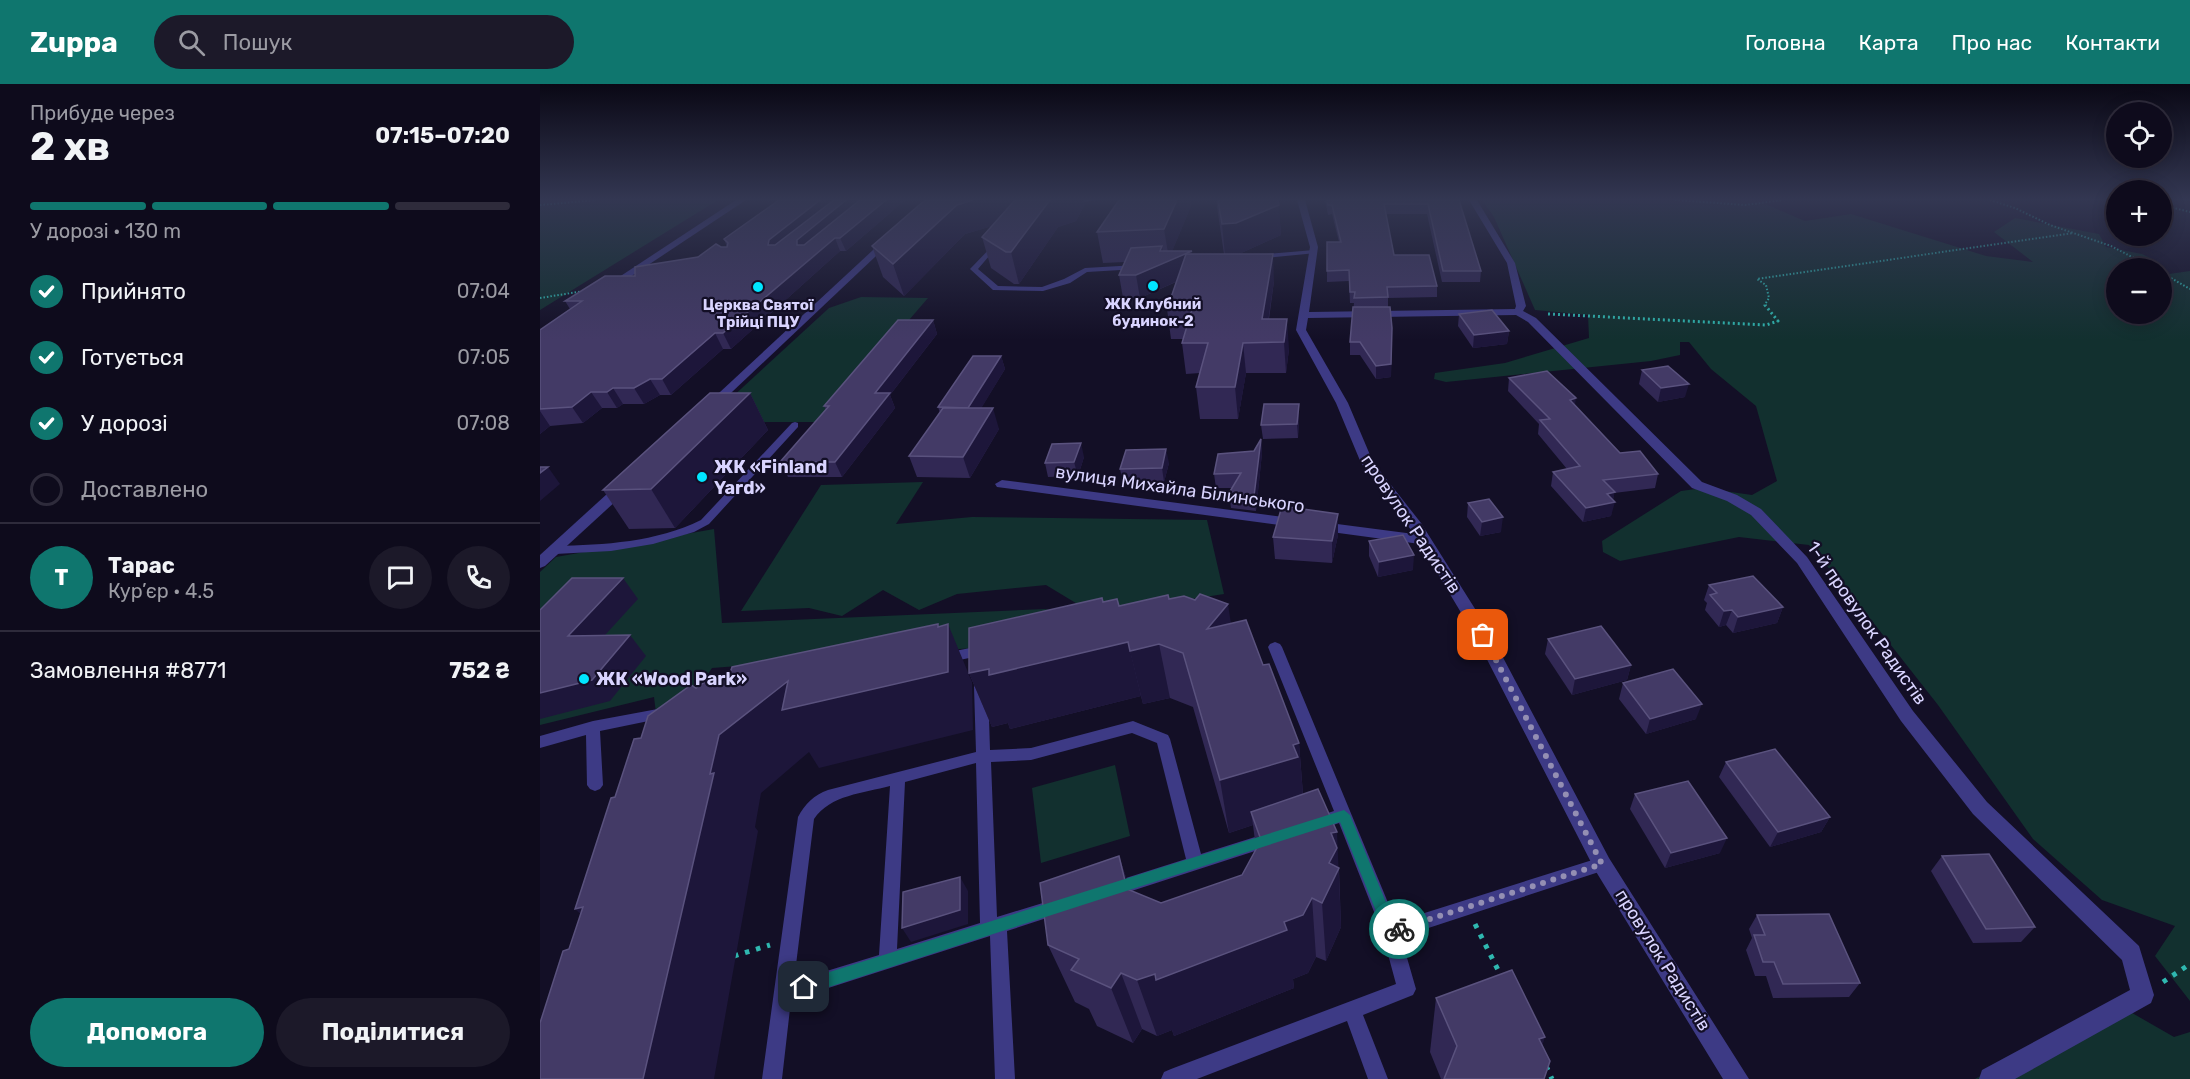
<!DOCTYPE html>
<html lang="uk">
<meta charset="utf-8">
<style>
body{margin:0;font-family:Rubik,sans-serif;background:#1c1929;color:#f1f3f6;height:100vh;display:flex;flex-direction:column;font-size:22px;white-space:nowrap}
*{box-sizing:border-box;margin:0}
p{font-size:20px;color:#9b9ba3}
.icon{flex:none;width:33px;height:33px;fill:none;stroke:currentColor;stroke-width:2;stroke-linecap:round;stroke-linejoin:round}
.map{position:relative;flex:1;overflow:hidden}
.drawer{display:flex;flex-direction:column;background:#0e0b1c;width:540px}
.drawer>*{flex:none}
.tools{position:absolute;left:1566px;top:18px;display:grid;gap:12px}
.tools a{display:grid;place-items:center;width:66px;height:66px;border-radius:50%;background:#0e0b1c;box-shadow:0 3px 15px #0003,0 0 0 2px #2e2b3b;font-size:30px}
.pin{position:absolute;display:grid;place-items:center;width:51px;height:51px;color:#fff;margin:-26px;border-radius:12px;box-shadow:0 3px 9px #0006}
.courier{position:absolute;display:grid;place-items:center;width:60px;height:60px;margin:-30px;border:4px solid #0f766e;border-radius:50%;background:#fff;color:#222;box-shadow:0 2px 8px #0007}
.overview em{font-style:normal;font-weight:700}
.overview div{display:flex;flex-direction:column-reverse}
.overview{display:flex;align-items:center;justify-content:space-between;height:102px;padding:0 30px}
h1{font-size:39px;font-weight:700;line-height:45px}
.bar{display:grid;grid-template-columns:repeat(4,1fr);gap:9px 6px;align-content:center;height:72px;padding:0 30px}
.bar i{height:8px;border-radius:4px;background:#2e2b3b}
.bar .current{background:#0f766e}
.bar p{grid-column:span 4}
.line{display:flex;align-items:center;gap:15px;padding:0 30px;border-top:2px solid #2e2b3b}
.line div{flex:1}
.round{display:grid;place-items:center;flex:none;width:63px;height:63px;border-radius:32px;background:#1c1929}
ol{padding:0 30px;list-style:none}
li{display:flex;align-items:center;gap:18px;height:66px}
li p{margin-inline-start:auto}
li .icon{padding:6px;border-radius:50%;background:#0f766e;color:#fff;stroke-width:4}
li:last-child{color:#9b9ba3}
li i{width:33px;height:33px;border:3px solid #2e2b3b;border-radius:50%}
.cta{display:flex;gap:12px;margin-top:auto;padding:12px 30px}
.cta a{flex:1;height:69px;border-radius:36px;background:#0f766e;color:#fff;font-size:24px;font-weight:700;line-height:69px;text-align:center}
.cta a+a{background:#1c1929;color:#f1f3f6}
header{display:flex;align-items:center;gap:36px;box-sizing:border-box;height:84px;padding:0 30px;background:#0f766e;color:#fff}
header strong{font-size:28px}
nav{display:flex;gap:33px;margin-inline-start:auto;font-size:21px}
.search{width:420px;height:54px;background:#1c1929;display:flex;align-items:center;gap:15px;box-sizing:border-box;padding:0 21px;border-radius:33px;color:#9b9ba3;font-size:22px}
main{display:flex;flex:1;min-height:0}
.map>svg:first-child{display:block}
.green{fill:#12302f}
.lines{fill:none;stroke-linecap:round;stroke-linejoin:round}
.path-far2{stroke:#2fb8b0;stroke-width:2;stroke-dasharray:1.5 2;stroke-linecap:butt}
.path-far1{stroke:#2fb8b0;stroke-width:3;stroke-dasharray:2 3;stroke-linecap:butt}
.path{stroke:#2fb8b0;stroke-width:5;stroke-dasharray:4.5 7;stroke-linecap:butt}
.service{fill:#3d3a85;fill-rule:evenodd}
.minor{fill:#3d3a85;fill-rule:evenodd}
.wall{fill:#312854}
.shaded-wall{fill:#1d163a}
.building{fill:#433a66;stroke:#5a527e;stroke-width:1.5}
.route{fill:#0f766e}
.done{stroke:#948fb3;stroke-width:6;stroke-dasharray:0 10.8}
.poi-dot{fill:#00e5ff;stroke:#130f26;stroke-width:2}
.labels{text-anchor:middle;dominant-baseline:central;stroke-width:4.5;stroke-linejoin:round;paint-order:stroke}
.far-poi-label{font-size:15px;font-weight:bold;fill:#d9d4ff;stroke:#130f26}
.poi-label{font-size:18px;font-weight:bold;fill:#d9d4ff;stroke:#130f26;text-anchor:start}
.street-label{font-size:18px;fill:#d9d4ff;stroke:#130f26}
</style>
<header>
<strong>Zuppa</strong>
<div class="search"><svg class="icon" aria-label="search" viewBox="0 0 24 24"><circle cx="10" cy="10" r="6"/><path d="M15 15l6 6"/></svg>Пошук</div>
<nav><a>Головна</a><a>Карта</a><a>Про нас</a><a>Контакти</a></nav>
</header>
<main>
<section class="drawer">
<div class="overview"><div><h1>2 хв</h1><p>Прибуде через</p></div><em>07:15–07:20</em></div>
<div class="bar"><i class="current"></i><i class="current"></i><i class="current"></i><i></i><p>У дорозі · 130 m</p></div>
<ol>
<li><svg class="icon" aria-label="check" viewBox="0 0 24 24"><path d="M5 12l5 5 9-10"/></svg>Прийнято<p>07:04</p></li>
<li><svg class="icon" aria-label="check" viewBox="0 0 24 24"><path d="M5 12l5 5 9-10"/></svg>Готується<p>07:05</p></li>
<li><svg class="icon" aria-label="check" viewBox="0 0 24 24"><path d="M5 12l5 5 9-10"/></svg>У дорозі<p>07:08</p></li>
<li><i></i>Доставлено</li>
</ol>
<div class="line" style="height:108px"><b class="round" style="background:#0f766e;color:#fff">Т</b><div><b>Тарас</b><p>Кур’єр · 4.5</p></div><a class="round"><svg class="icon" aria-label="chat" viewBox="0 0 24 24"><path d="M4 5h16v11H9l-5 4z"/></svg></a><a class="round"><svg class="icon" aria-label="phone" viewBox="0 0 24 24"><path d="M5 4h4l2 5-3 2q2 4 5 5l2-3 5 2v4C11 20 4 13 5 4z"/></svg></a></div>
<div class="line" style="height:78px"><div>Замовлення #8771</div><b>752 ₴</b></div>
<div class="cta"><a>Допомога</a><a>Поділитися</a></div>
</section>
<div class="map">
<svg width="1650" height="995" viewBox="0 0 1650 995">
<rect width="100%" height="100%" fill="#130f26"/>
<g class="green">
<path d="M0,116H178L0,226Z"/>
<path d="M942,116H1216L1265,137L1311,130L1446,172L1493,178L1454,148L1475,134L1559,150L1566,163L1602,170L1618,178L1589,179L1598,184H1576V230H1622V191L1650,187V917L1615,872L1635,842L1562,816L1493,755L1398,621L1310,509L1269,461L1199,453L1080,477L1063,468L1062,457L1141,407L1163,404L1212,411L1237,397L1216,322L1171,285L1149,258H1140V271L1111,277L906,298L894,295L895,289L965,279L1049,254L1048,231L995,226L954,133Z"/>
<path d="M321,213L388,214L281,338H165L289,224Z"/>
<path d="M383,398L356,440L432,433L667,436L684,510L554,530L506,501L417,510L379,526L343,506L302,532L269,524L201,527L281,401Z"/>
<path d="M174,445L182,539L505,525L615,545L590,552L172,584L120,661L114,613L0,641V488L16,473Z"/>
<path d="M575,681L590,752L501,779L492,704Z"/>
<path d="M1573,918L1634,953L1650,948V995H1435Z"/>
</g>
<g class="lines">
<g class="path-far2">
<path d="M1135,116L1205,121L1243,116"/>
<path d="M1450,116L1475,124L1510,141L1571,162L1613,184"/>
<path d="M0,121L56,116"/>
<path d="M1622,121L1650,128"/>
<path d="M1622,189L1650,205"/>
<path d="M0,214L44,207"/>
<path d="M1224,222L1229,214L1226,201L1217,195L1533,149"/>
</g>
<path class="path-far1" d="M1008,230L1226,241L1238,237L1225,221"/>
<g class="path">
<path d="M935,840L961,892"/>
<path d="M194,872L230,861"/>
<path d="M1623,898L1650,880"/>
<path d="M1006,982L1012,995"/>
</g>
<g class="service">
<path d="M556,116L530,120L527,118L529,116Z"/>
<path d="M458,156L461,158L438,185L458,202L502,203L524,195L545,184L597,181L601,183L597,185L547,188L530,199L503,207L453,206L430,185Z"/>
<path d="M774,166L776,167V169L716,175L712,173L716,171Z"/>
<path d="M255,338L258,339V343L169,440L154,448L113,460L71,467L15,470L9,466L15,462C65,461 116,458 161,436L252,339Z"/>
<path d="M735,558L740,560L742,563L856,838L1062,773L1068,775L1070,780L1068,785L1062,787L861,853L876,905L873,911L823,931L848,995H828L807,937L657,995H621L624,988L631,985L856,900L842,848L799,739L776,747L770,745L768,740L770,735L794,727L728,563L730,560Z"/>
<path d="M440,562L445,564L447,571L445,574L440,576L434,573L405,579L400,577L398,574L400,571L405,569Z"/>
<path d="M441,598L446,599L448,603L450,666L491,664L593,637L628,651L630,655L661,770L731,748L737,750L739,755L737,760L573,813L567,810L565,805L567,800L646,775L617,659L592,649L491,676L451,678L457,833L519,814L525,816L527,822L525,828L467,847L475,995H455L450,852L251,916L242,995H222L258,733C265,720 274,711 288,706L436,668L434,603L436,599ZM436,679L440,839L357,865L365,698ZM350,702L339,871L254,897L274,735C290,711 324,709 350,702Z"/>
<path d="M123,624L128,625L130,629L128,633L60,647L63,701L60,705L55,707L50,705L47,701L46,651L0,664V652L53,637Z"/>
</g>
<g class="minor">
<path d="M196,116H206L72,205L64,203Z"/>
<path d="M757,116H765L778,163L769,228L975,225L976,222L967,179L929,116H937L975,179L986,222L983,227L996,234L1162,398L1197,411L1221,425L1267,473L1373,627L1447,718L1599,862L1614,911L1611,919L1475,995H1439L1442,986L1590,906L1582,876L1433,730L1361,637L1257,479L1211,431L1187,417L1152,404L988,238L976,231L768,234L766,246L808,319L833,378L881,439L949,547L1069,774L1209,995H1183L1055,786L935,552L880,460L457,403L455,400L462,396L874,450L821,379L796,319L756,246L770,163Z"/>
<path d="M347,153L354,155L174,325H166V321Z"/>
<path d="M84,398L91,402L89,405L5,482L0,484V471L79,399Z"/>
</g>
</g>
<g class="wall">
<path d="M365,116L306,167H300L191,265H183L131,311H120L104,320H83L77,324H62L43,339L10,342L0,350V246L30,225L25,217L95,192L158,173L181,163H187L184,155Z"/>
<path d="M579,116H650L651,122L632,167H652V170H684L676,116H738L741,151L699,170L734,197L729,235L749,265L746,289H706L698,335H660L656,303L660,289L646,290L642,259L643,255H631L627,225L636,198L600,214H583L579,191L585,178L563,179L557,148Z"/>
<path d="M785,116H919L941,187L940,198H902L887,130H846L854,171L897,202V213L848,214V223L852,244L851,293L836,295L820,271H810V258L814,219H810L809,197L787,198V187L799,158L792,130L788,131Z"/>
<path d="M545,120L536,137L518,143L479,200H474L451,184L442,153L452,142L425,150L364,212L343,193L332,162Z"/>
<path d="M919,230L969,247L967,260L933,264L918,242Z"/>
<path d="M393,236L397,250L350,311L355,324L302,393H248L240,378L286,326L284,322Z"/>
<path d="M461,272L465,285L441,324L459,345L430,394L377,393L369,372L400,329L398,323Z"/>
<path d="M1102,286L1145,313L1118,318L1099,300Z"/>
<path d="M969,294L1035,321L1080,369L1118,390L1115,404L1074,409L1071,432L1043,438L1011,402L1013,388L1027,385L998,350L999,340L968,307Z"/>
<path d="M210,309L228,346L135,444L89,445L63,406Z"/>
<path d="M759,320V333L758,354L723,355L721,341Z"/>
<path d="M721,355L722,369L716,427L691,424L689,409L692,404H676L674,390L714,367Z"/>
<path d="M544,373L538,392L508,393L505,379Z"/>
<path d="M629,379L624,398L583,399L580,385Z"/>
<path d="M928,419L961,448L940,452L927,433Z"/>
<path d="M798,451L792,479L735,475L733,453Z"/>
<path d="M829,457L873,486L838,493L829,472Z"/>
<path d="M1169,501L1243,523L1237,539L1193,549L1186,541L1179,543L1165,526L1167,519L1164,516Z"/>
<path d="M629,515L691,539L723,581L759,659L763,710L799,784L801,843L786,877L776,873L768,889L753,895L754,904L634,952L632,946L617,952L602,945L593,959L557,942L549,925L535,918L508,861L579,772L590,806L621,819L702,791L716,765L713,741L689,749L653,623L630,614L603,620L601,612L470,645L468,639L452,643L429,589L563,518L579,522Z"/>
<path d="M1008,555L1091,581L1087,596L1032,611L1005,570Z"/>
<path d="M1083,599L1156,635L1106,650L1079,615Z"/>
<path d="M1186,678L1290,733L1281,748L1230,763L1179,693Z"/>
<path d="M1095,710L1180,769L1125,784L1090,725Z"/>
<path d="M1402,772L1495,843L1481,858L1433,859L1391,787Z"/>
<path d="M1217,831L1320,899L1309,913L1233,914L1226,892H1215L1206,866L1212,854L1209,845Z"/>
<path d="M896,914L1002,961L1004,995H901L890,968Z"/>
</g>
<g class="shaded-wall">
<path d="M280,116H301L235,169L228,161L229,156Z"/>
<path d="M306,116H326L262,175L257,161V156Z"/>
<path d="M346,116H365L306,167L300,154Z"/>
<path d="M424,116H544L545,120L536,137L518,143L479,200L471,168L470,137L425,150L364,212L353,180L417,121Z"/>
<path d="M637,116H650L651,122L629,175L624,145Z"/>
<path d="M739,121L741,151L699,170L685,171L682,140Z"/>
<path d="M295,154L300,167L191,265L183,249Z"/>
<path d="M622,162L624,179L652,167L655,189L600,214L596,191L620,167Z"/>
<path d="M733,170L734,197L725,258L722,235Z"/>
<path d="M747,235L749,265L746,289L744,258Z"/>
<path d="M393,236L397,250L350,311L355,324L302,393L295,378L335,309Z"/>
<path d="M969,247L967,260L933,264L934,251Z"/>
<path d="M175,249L183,265L131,311L122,295Z"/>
<path d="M703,259L706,289L698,335L695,303Z"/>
<path d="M461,272L465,285L433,338L428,324Z"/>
<path d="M851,280V293L836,295V282Z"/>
<path d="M110,295L120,311L104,320L94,304Z"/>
<path d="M1149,300L1145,313L1118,318L1121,304Z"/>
<path d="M73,304L83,320L77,324L67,308Z"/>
<path d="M51,308L62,324L43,339L32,323Z"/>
<path d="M210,309L228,346L135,444L111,405Z"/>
<path d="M1036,314L1034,328L1030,316Z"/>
<path d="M759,320V333L758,354L757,340Z"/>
<path d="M453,324L459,345L430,394L423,373Z"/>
<path d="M0,327L10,342L0,350Z"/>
<path d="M721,355L722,369L716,427L714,412Z"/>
<path d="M541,359L544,373L538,392L534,378Z"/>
<path d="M626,365L629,379L624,398L622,384Z"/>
<path d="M8,383L20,400L0,417V389Z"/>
<path d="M1075,408L1072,418H1075L1071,432L1043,438L1046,424L1067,410Z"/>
<path d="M798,430V451L792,479V457Z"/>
<path d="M963,433L961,448L940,452L942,438Z"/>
<path d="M874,471L873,486L838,493L839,478Z"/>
<path d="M83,494L98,515L45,573L28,552Z"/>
<path d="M688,520L696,573L667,545Z"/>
<path d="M1243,523L1237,539L1193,549L1198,533Z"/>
<path d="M1192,526L1186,541L1179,543L1184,527Z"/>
<path d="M398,540L408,564V540L432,598L433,646L279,684L269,668L221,709L215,743L218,747L174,995H103L179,651L248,597L398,543Z"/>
<path d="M90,551L106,572L70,617L0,635V609Z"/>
<path d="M588,558L601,612L470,645L468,639L452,643L429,589Z"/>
<path d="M619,560L630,614L603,620L590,567Z"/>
<path d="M1091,581L1087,596L1032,611L1035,595Z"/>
<path d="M1162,620L1156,635L1106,650L1110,635Z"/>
<path d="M759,659L763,712L711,728L713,741L689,749L680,696L753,661Z"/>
<path d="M1290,733L1281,748L1230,763L1238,748Z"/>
<path d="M797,748L801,843L786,877L782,819L789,779L791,749Z"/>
<path d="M1187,754L1180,769L1125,784L1131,769Z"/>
<path d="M579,772L599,832L587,805Z"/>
<path d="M420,793L428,807V840L371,858L362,844Z"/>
<path d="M772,814L776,873L768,889L753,895L754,904L634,952L632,946L617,952L597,896L744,838Z"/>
<path d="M43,823L96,880L35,825Z"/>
<path d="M581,889L602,945L593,959L571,904Z"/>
<path d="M1005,953L992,995L999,955Z"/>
</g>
<g class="building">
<path d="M239,116H280L229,156L228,161H235L294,116H306L257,156V161H264L320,116H346L300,154H295L183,249H175L122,295H110L94,304H73L67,308H51L32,323L0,325V246L42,217H25L65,192H95V183L158,173L176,160L181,163H187L188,159L184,155Z"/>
<path d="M385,116H433L417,121L353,180L332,162Z"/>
<path d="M475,116H510L471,168H466L442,153Z"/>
<path d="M579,116H637L624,145L557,148Z"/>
<path d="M678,116H738L739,121L696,139L682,140Z"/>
<path d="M787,116H919L941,187H903L888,120H844L854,171H889L897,202L847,203L848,213L814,214L815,208H810L809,186L787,187V158H801L792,121H788Z"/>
<path d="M622,162L620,167H652L596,191H579L591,164Z"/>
<path d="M646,170H733L722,235H747L744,258L703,259L695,303H656L668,259H642L652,225H627Z"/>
<path d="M813,223H850L852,244L851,280L836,282L820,258H810Z"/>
<path d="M952,226L969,247L934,251L919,230Z"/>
<path d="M358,236H393L335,309H350L295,378H240L289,322H284Z"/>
<path d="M433,272H461L428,324L398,323Z"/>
<path d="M1128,282L1149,300L1121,304L1102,286Z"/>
<path d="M1007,287L1036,314L1030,316L1080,369L1100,367L1118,390L1063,396L1075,408L1067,410L1075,418L1046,424L1013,388L1040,382L1000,336L1010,335L969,294Z"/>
<path d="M170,309H210L111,405L63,406Z"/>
<path d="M724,320H759L757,340L721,341Z"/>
<path d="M403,324H453L423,373L369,372Z"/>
<path d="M721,355L714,412L689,409L701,389L674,390L678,370L714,367Z"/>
<path d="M541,359L534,378L505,379L512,360Z"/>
<path d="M626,365L622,384L580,385L586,366Z"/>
<path d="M0,383H8L0,389Z"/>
<path d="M949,415L963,433L942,438L928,419Z"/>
<path d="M742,422L798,430L792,457L733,453Z"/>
<path d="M863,451L874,471L839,478L829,457Z"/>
<path d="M1213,492L1243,523L1198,533L1192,526L1184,527L1170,511L1177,509L1169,501Z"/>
<path d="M32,494H83L28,552L90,551L52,596L0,609V526Z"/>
<path d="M660,510L688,520L667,545L706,536L723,581L729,580L759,659L753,661L758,673L680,696L643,569L619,560L590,567L588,558L449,591V585L429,589V544L562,514L563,518L577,515L579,522L628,511L629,515L644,512L655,516Z"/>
<path d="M398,540V543L408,540V588L242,626L248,597L179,651L170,690L174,689L103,995H0V939L23,867L29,865L43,823L35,825L71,714L75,713L94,655L101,654L108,632L151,601L156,604L172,593L190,589L192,583Z"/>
<path d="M1061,542L1091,581L1035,595L1008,555Z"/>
<path d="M1133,585L1162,620L1110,635L1083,599Z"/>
<path d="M1235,665L1290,733L1238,748L1186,678Z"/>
<path d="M1148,697L1187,754L1131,769L1095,710Z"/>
<path d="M778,705L797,748L791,749L797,764L789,779L799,784L782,819L772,814L763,831L744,838L747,846L616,896L615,890L597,896L581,889L571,904L531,886L539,875L508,861L500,799L579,772L587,805L621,819L702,791L721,756L711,728Z"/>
<path d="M1449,770L1495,843L1446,845L1402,772Z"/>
<path d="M420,793V826L362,844L363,808Z"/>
<path d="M1289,830L1320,899L1243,900L1234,878H1223L1214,851H1225L1217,831Z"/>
<path d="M972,886L1005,953L999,955L1010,977L1004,995H904L917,962L896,914Z"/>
</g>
<linearGradient id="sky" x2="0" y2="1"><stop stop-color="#0a0815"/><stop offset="0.45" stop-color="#333752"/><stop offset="1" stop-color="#333752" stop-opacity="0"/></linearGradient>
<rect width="1650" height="256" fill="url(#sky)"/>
<path class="route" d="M804,726L810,731L855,840L864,841L866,845L864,850L851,854L846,852L800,738L264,911L259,909L257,903L259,898L264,896Z"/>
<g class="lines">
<path class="done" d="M859,845L1062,780L943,551"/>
</g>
<g class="poi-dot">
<circle cx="613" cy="202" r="6"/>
<circle cx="218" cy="203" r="6"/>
<circle cx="162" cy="393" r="6"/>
<circle cx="44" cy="595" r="6"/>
</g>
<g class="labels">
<g class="far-poi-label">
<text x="613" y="220">ЖК Клубний<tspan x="613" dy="17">будинок-2</tspan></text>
<text x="218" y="221">Церква Святої<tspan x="218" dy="17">Трійці ПЦУ</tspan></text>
</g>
<g class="poi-label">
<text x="174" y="383">ЖК «Finland<tspan x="174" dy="21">Yard»</tspan></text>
<text x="56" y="595">ЖК «Wood Park»</text>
</g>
<g class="street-label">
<text transform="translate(640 405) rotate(8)">вулиця Михайла Білинського</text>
<text transform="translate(871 440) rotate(56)">провулок Радистів</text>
<text transform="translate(1327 539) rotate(55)">1-й провулок Радистів</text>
<text transform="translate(1123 876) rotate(58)">провулок Радистів</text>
</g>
</g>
</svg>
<div class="tools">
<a><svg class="icon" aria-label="locate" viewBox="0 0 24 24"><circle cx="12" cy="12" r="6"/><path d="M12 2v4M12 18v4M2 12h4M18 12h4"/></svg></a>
<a>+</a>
<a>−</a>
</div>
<div class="pin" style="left:943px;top:551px;background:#ea580c"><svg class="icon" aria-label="bag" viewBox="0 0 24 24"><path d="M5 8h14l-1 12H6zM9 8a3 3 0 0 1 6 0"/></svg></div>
<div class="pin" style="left:264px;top:903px;background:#1f2937"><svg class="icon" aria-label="home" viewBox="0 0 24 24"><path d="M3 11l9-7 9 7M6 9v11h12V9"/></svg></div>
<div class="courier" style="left:859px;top:845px"><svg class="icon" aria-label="bike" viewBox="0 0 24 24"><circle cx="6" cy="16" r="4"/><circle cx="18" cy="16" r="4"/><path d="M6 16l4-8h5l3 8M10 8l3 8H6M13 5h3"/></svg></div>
</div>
</main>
